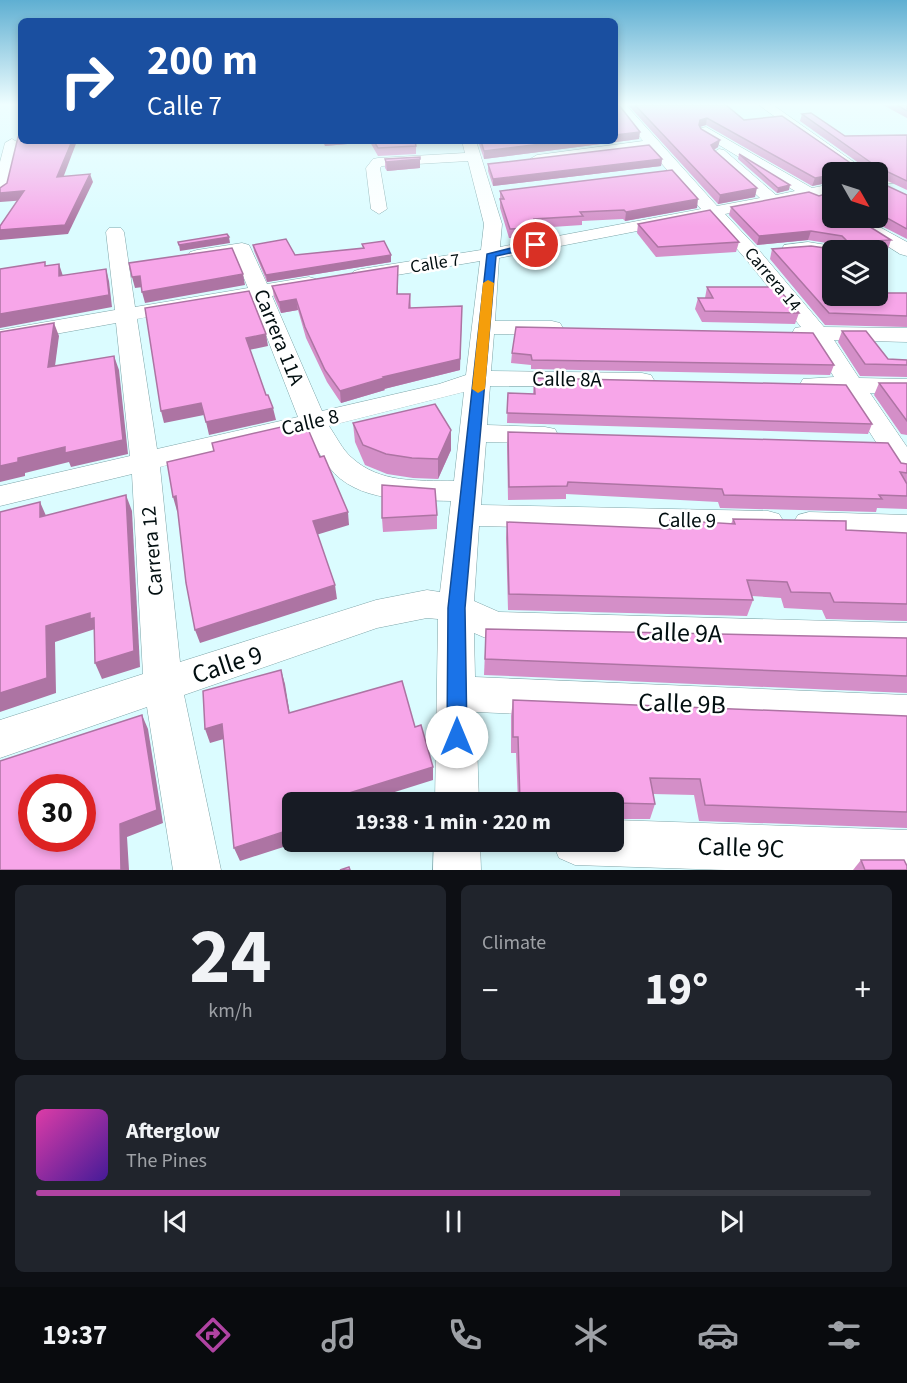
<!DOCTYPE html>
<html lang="en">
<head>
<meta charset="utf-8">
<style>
	:root { --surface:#171b24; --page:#20242c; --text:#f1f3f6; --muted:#9ea1a6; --line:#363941; --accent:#b043a2 }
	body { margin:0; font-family:"Source Sans 3",sans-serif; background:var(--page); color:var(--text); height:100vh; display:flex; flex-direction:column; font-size:22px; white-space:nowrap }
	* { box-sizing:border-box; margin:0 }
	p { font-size:20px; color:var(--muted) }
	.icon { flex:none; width:33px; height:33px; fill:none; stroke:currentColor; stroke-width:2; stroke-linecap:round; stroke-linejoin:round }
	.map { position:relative; height:870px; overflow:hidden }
	.side { display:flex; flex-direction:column; gap:15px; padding:15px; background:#0d0f14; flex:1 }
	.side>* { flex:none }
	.top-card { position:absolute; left:18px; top:18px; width:600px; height:126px; border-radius:9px; box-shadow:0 3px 9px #0003; background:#1a4fa0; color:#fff; overflow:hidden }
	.needle { width:39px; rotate:129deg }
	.buttons { position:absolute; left:822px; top:162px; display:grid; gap:12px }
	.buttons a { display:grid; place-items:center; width:66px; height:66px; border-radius:9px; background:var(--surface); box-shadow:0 3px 9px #0003; font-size:30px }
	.speed { position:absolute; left:18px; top:774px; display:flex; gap:12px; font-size:30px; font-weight:700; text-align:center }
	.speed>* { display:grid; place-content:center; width:78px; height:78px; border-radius:50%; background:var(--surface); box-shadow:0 3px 9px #0003; line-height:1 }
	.speed .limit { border:9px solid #d22; background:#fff; color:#111 }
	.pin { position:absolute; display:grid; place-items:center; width:51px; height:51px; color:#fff; margin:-26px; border:3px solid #fff; border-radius:50%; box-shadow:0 2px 6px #0007 }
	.me { position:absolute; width:66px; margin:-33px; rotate:0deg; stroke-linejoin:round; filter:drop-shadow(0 0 4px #0008) }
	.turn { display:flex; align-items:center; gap:21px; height:126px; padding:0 30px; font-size:27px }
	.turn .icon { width:78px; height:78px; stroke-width:2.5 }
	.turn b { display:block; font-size:42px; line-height:51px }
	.big { font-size:45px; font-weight:700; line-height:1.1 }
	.side .widget { flex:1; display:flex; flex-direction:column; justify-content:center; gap:9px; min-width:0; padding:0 21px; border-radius:9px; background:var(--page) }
	.side .dial { align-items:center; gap:0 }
	.dial b { font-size:78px; line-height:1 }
	.song { display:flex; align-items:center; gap:18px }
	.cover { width:72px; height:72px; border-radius:9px; background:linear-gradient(135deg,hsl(320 70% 55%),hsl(260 70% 35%)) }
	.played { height:6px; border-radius:3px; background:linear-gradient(90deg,var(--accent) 70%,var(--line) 70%) }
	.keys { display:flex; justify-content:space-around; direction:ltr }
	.heat { display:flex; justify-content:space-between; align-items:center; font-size:33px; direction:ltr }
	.side .tiles { flex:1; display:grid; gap:15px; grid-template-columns:1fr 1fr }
	.widget:last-child { grid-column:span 2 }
	.trip { position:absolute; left:282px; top:792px; width:342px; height:60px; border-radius:9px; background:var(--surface); box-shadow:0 3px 9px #0003; font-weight:700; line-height:60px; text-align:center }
	.dock { display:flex; height:96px; justify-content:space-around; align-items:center; background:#090b0e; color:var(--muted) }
	.dock .icon { width:42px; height:42px }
	.dock .current { color:var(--accent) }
	.dock b { font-size:27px; color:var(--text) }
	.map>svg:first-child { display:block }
</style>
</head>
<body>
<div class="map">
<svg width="907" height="870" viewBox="0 0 907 870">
	<rect width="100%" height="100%" fill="#dbfcff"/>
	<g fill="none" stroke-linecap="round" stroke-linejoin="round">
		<g stroke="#7ea5a9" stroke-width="1">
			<g id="minor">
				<path d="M615 105H626L717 206 760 198 714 156 712 153 719 149 724 150 776 195 795 191 701 134 700 131 701 128 706 127 812 188 832 184V194L823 195 822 200 816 202 807 198 725 214 758 249 824 327 907 328V342L834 340 859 378 907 379V393H870L907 447V477L897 475 844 392 803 389 800 384 803 379 834 377 811 340 795 338 792 333 795 328 801 327 744 257 709 217 499 258 495 321H552L560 323 563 328 560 333 552 335 494 334 491 371 642 373 651 375 654 380 651 385 642 387 490 386 487 425 545 427 555 429 558 435 555 441 545 443 486 442 481 505 768 511 779 514 784 522 779 530 768 533 479 526 474 601 499 612 907 623V653L495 642 474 633 475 677 907 695V731L476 712 479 802H435L438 619 427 618 377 628 184 695 221 870H173L147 707 0 758V720L143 674 132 474 0 506V486L130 456 116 323 0 344V330L115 310 106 232 109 228H121L124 232 135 307 248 288 235 256 197 262 190 260 188 256 190 252 197 250 242 243 249 245 251 249 267 284 309 277 316 279 319 283 316 287 272 296 322 411 439 384 466 375 480 261 361 281 354 279 351 275 354 271 361 269 481 250 484 224 468 161 382 166 380 168 387 209 379 214 371 209 366 168 373 159 378 158 465 153 462 141H476L502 224 500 247 701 209 649 149 537 163 530 159 537 155 643 141ZM252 299 298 417 157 449 137 319ZM464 392 454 481C417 480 380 484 351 457 342 449 336 436 329 426ZM306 432C314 443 320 456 329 467 356 503 412 500 451 501L440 592 427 590 376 600 180 662 160 467Z"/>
				<path d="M759 105H773L868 172H852Z"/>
				<path d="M12 139 19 143 8 191 0 196V162L5 143Z"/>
				<path d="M907 171V181L878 185V177Z"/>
				<path d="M843 218H863L907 242V256L900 254Z"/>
				<path d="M808 242 839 247 841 250H832V257C817 255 799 257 784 253L782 249 784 245Z"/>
				<path d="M809 512 907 515V537L809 534 798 531 793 523 798 515Z"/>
				<path d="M614 820 907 830V870H726L575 865 559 858 552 842H614Z"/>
				<path d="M434 842H480L481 870H433Z"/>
			</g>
		</g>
		<use href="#minor" fill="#fff" fill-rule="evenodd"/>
	</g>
	<g fill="#d48fc8">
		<path d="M628 105H726L744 120 855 166H863L800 121 802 114 845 136 907 135V190L879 177V182L907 195V239L866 218H878V172H832V182L812 186 706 125 700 127 718 147 714 150 755 197 718 204Z"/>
		<path d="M883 105H907V118Z"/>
		<path d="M639 139 484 159 478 141H615Z"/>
		<path d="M322 141H415L416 146V154L378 156 370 142 325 146Z"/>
		<path d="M739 154 789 190 777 193 738 159Z"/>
		<path d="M385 159 420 168 387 171 385 168Z"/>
		<path d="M662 159 661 166 493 186 488 171V164Z"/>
		<path d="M500 191 697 208 625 221 623 219 582 221V225L537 228V238H509L500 208Z"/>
		<path d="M825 194 832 218 891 240 888 249 842 250 843 249 839 245 808 240 757 245 729 215 731 207 819 196Z"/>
		<path d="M638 224 739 242 736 252 656 257 637 233Z"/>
		<path d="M362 244 391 262 267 282 254 251 253 245 295 255 363 248Z"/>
		<path d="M772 249 832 254 831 257 832 296 907 293V327L825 325 770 259Z"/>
		<path d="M398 266V294H410L411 308 460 370 384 389 385 390 341 403 327 382 306 338 298 310 281 313 274 297 272 286Z"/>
		<path d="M707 287 799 313 795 324 702 322 695 309 698 298H705Z"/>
		<path d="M842 331 888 359 907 360V377L860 376 838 342Z"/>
		<path d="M512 353 834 365 830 375 531 369V365L511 363Z"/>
		<path d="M534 378 872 424 868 434 507 423 508 393 533 394Z"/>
		<path d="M879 383H907V435L901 434 874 395Z"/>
		<path d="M353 423 451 430V450L438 479 413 478 387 474 365 465 355 442Z"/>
		<path d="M508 432 907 464V509L877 508 876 512 720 508 718 502 566 494V499L508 500 507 445Z"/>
		<path d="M437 515V529L383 532 382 518Z"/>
		<path d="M733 519 846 530 907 533V621L826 619 822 610 784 608 781 598 752 596 753 600 747 616 508 610 506 538 507 522 668 529 670 520 731 524Z"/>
		<path d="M486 629 907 638V693L484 675Z"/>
		<path d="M513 700 907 716V828L699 821 694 795 653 794 655 804 650 819H614V802H518L516 753H511V716Z"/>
		<path d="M861 860 907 870H853Z"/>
	</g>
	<g fill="#ad74a3">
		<path d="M707 118 706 125 699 127 700 120Z"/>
		<path d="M640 132 639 139 484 159V151L566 141H615V135Z"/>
		<path d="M720 140 718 147 710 152 711 145Z"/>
		<path d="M72 141H77L60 186 57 177Z"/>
		<path d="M324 141H370V142L325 146Z"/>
		<path d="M420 159V168L387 171 386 162Z"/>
		<path d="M662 159 661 166 493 186V179Z"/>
		<path d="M90 174 93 182 68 234 0 240V230Z"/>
		<path d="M832 175V182L812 186 815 178Z"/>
		<path d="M790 185 789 190 777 193 778 188Z"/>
		<path d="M757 188 755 197 718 204 720 195Z"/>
		<path d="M24 191 27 200 0 202V193Z"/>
		<path d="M698 199 697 208 625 221 626 212Z"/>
		<path d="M811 231 808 240 757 245 759 236Z"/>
		<path d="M229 237 230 243 180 251 179 245Z"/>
		<path d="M391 255V262L267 282 266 275Z"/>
		<path d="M59 264 63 276H59Z"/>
		<path d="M106 269 109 281 112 307 0 328V314Z"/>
		<path d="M243 274 245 285 145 303 142 292Z"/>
		<path d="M140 276 143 287 135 288 132 277Z"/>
		<path d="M296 299 298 310 281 313 279 302Z"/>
		<path d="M462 306 460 370 384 389 385 390 341 403 340 391 383 377Z"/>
		<path d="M54 323 59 336 53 381 48 367Z"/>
		<path d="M266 334 268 346 249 350 246 338Z"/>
		<path d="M114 356 119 370 128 454 71 467 69 462 25 473V476L0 482V466L18 458Z"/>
		<path d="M201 403 204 415 164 423 161 411Z"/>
		<path d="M273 408 276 420 209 435 206 422Z"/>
		<path d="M451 430V450L438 479V459Z"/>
		<path d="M126 495 132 511 140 667 102 679 95 663Z"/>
		<path d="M176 496 181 510 177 511 173 497Z"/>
		<path d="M40 502 47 518 40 517Z"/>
		<path d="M348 512 349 525 316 535 313 521Z"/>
		<path d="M335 585 337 599 200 643 195 630Z"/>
		<path d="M90 613 94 618 95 629 55 642 56 693 0 712V693L46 626Z"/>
		<path d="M281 670 285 684 292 727 289 713Z"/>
		<path d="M142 715 148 729 163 823 127 837 129 870H121L120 824Z"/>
		<path d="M222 724 227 738 210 743 205 729Z"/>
		<path d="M433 767V780L363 802H324L323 801Z"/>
		<path d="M292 829V842H299L240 861 234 848Z"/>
	</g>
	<g fill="#f7a6e9" stroke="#ad74a3" stroke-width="1.5" fill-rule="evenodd">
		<path d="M615 105H619L640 132 615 135Z"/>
		<path d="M635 105H726L744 120 782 116 855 166H871L873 164 802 114 811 113 845 136 907 135V181L882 169 878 171 879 182 907 195V229L878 213V172H832V175L815 178 707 118 700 120 699 125 701 129 720 140 711 145 714 150 757 188 720 195Z"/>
		<path d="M897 105H907V111Z"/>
		<path d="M21 132V141H72L57 177 90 174 65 225 0 230V226L24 191 0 193V188L7 183 18 137Z"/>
		<path d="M374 141H415L416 146 378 148Z"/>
		<path d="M481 141H566L484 151Z"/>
		<path d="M649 145 662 159 493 179 488 164Z"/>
		<path d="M739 154 790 185 778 188Z"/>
		<path d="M420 157V159L386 162 385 159Z"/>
		<path d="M672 170 698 199 626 212 624 210 580 212 583 216 534 219 537 228 510 229 500 199H504L500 191Z"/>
		<path d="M832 188V218H856L891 240 845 243 846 240 842 236 811 231 759 236 731 207 809 192 819 196 825 194 827 189Z"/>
		<path d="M710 210 739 242 658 247 638 224Z"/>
		<path d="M227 234 229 237 179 245 178 242Z"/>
		<path d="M286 239 295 255 364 248 362 244 384 241 391 255 266 275 253 245Z"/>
		<path d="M811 246 825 248 832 254H827L832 259V296H878V293H907V316L829 313 772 249Z"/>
		<path d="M232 248 243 274 142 292 140 276 132 277 129 263Z"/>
		<path d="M45 262V266L59 264V276L106 269 109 295 0 314V269Z"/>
		<path d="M398 266 397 294H410L409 308 462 306 460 359 383 377 384 378 340 391 325 370 305 327 296 299 279 302 272 286Z"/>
		<path d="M707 287H777L799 313 705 311 698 298H713Z"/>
		<path d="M249 291 266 334 246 338 266 395H268L273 408 206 422 201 403 161 411 145 308Z"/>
		<path d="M54 323 48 367 114 356 123 440 65 453V447L18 458V462L0 466V332Z"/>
		<path d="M516 327 813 333 834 365 532 360 531 355 512 353Z"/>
		<path d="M842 331H866L888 359 907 360V365L865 364Z"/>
		<path d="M534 378 846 385 872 424 507 413 508 393 535 394Z"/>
		<path d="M879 383H907V421Z"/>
		<path d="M435 404 451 430 438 459 412 458 386 454 363 445 353 423Z"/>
		<path d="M281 427 284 434 308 429 320 457 324 456 348 512 313 521 335 585 195 630 186 583 176 496 173 497 167 462 214 451 212 443Z"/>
		<path d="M508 432 888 443 901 463 907 464V473L900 472 907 484V496L879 495 882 499 724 495 722 489 568 482 567 486 509 487Z"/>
		<path d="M382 485 435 489 437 515 382 518Z"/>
		<path d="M126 495 134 651 95 663 94 618 90 619V613L46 626 47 678 0 693V512L40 502V517Z"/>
		<path d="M733 519 846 521V530L907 533V604L834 602 830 593 791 592 787 582 747 580 753 600 509 594 507 522 672 529 670 520 735 524Z"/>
		<path d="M486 629 907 638V676L485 659Z"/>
		<path d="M281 670 289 713 402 681 415 727 421 725 433 767 323 801 324 802H292V829L234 848 222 724 205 729 203 691Z"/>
		<path d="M513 700 907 716V812L705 805 700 779 650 778 655 804 617 803 616 819H614V802H520L518 737H513Z"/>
		<path d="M142 715 157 810 120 824 121 870H0V761ZM32 788H82V838H32Z"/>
		<path d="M861 860H904L907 866V870H865Z"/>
		<path d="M349 867 350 870H340Z"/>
	</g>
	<linearGradient id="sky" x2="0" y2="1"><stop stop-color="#5fafd2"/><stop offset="0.46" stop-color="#effeff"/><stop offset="1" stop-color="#effeff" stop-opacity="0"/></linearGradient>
	<rect width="907" height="227" fill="url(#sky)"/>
	<path fill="#1a73e8" stroke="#114b97" stroke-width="1.5" d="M536 242 539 243V247L496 256 465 608 467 737 464 744 457 747 450 744 447 737 448 608 487 254Z"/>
	<path fill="#f59e0b" d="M488 280 494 283 485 389 478 393 472 389 483 283Z"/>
	<g text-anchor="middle" stroke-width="5" stroke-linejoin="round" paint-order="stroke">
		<g font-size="18" fill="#020e10" stroke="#fff">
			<text transform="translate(435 263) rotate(-9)" y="6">Calle 7</text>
			<text transform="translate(773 279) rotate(50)" y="6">Carrera 14</text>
		</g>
		<g font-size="21" fill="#020e10" stroke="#fff">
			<text transform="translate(279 337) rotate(68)" y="7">Carrera 11A</text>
			<text transform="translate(567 379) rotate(1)" y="7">Calle 8A</text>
			<text transform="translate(310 422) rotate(-13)" y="7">Calle 8</text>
			<text transform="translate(687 520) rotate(1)" y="7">Calle 9</text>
			<text transform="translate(152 551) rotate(-95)" y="7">Carrera 12</text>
		</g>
		<g font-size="26" fill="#020e10" stroke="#fff">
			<text transform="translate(679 632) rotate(2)" y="9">Calle 9A</text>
			<text transform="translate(227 664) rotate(-18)" y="9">Calle 9</text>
			<text transform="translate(682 703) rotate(2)" y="9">Calle 9B</text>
			<text transform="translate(741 847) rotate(2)" y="9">Calle 9C</text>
		</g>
	</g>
</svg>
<div class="buttons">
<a><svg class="needle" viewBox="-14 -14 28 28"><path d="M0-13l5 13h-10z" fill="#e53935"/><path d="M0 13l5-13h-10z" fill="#9ea1a6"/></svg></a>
<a><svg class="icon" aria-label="layers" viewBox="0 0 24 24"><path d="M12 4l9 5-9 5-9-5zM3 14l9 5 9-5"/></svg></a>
</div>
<div class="speed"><div class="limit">30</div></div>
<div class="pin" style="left:536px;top:245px;background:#d93025"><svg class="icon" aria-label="arrive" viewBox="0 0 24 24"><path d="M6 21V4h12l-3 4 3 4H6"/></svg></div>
<svg class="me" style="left:457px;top:737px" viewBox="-20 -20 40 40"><circle r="19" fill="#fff"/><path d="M0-13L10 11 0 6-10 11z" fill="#1a73e8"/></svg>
<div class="trip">19:38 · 1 min · 220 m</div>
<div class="top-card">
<div class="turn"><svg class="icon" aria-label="right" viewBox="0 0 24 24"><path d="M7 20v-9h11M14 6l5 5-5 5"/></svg><div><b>200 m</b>Calle 7</div></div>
</div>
</div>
<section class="side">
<div class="tiles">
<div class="widget dial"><b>24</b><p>km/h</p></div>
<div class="widget"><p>Climate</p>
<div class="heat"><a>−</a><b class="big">19°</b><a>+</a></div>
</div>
<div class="widget">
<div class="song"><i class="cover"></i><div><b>Afterglow</b><p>The Pines</p></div></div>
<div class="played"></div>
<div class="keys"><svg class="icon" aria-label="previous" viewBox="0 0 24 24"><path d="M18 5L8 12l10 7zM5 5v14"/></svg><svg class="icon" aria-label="pause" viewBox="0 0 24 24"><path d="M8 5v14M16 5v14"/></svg><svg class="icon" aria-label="next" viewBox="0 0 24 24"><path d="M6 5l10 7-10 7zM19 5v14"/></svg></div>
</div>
</div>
</section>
<nav class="dock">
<b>19:37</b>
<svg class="icon current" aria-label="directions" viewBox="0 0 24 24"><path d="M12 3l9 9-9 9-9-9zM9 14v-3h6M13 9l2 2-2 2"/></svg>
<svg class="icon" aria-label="music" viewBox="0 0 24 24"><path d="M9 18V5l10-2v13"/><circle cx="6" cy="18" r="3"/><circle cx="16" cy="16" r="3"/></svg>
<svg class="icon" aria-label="phone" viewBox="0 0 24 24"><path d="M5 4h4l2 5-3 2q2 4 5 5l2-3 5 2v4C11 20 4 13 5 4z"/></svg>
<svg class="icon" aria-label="climate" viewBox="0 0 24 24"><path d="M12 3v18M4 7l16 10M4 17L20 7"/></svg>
<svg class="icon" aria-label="car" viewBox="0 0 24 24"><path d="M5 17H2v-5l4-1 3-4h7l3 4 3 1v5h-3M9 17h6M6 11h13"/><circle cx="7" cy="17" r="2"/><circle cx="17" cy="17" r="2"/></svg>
<svg class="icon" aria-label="filters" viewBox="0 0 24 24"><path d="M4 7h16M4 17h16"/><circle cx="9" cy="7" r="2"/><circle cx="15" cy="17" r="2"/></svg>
</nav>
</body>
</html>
